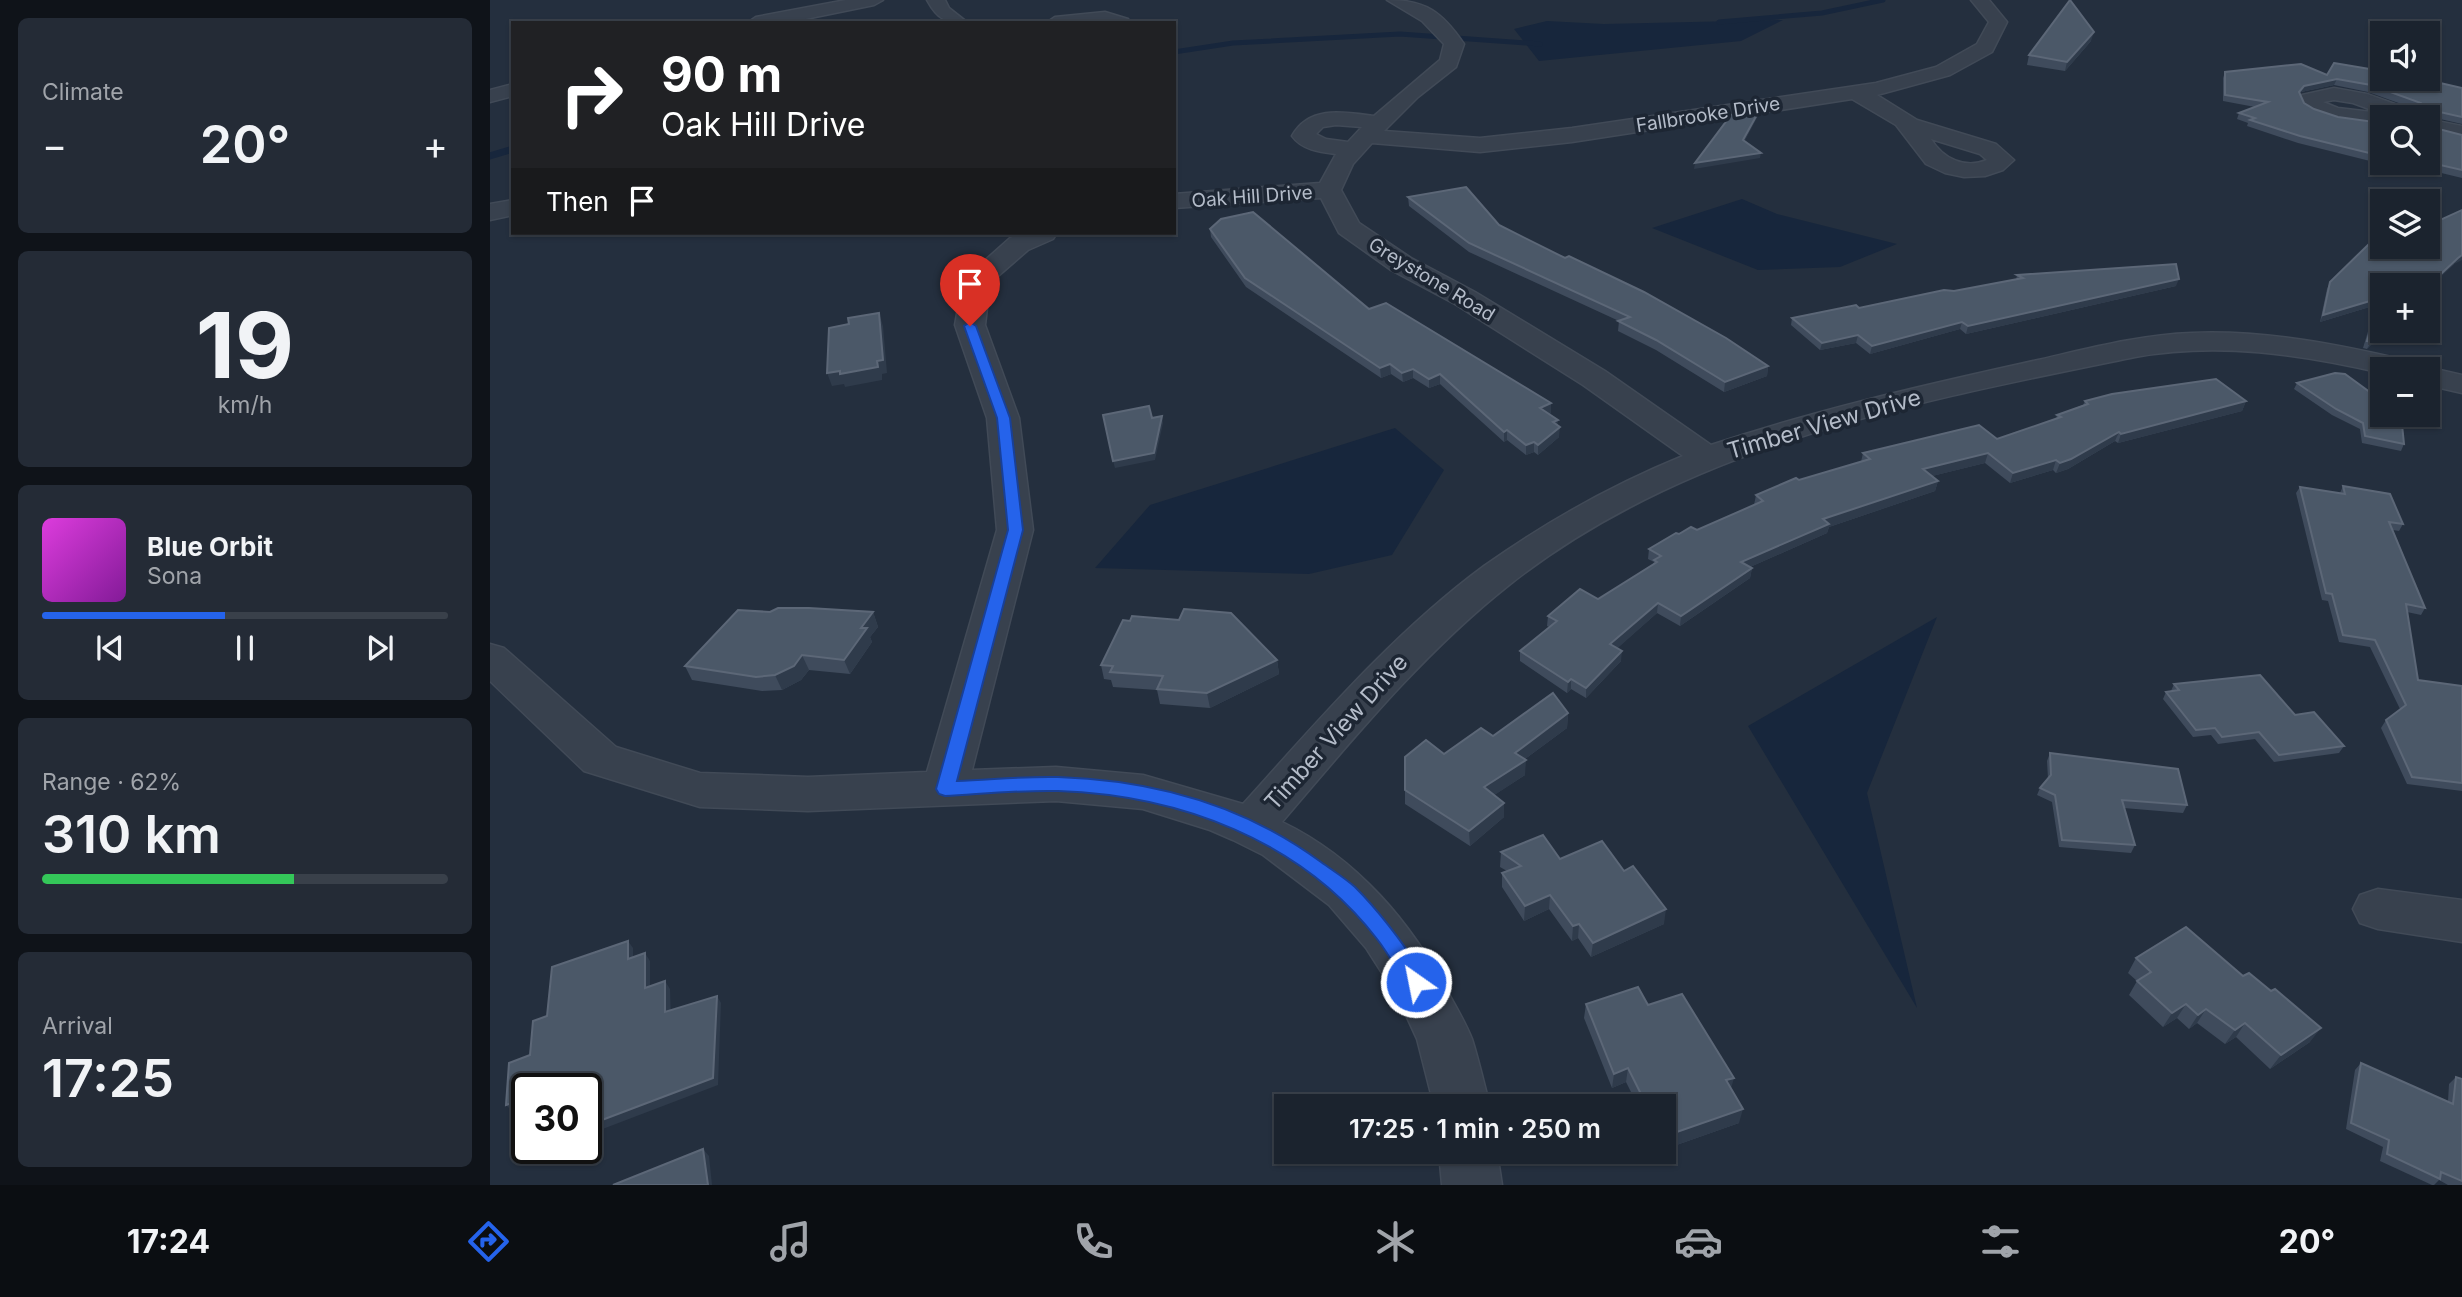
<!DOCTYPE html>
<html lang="en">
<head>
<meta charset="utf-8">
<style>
	:root { --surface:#1b232e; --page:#242b36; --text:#f1f3f6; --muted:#a0a4aa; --line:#39404a; --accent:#2563eb }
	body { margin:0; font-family:Inter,sans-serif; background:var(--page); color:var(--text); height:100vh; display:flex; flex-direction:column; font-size:26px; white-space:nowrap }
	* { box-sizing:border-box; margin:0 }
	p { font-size:23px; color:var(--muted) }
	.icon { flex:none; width:38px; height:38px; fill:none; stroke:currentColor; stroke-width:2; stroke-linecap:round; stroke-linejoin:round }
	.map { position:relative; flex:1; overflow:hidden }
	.panel { display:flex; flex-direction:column; gap:18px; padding:18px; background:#0f1319; width:490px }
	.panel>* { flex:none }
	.top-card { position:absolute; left:21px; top:21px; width:665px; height:214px; border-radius:0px; box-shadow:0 2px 5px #0004,0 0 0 2px var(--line); background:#202124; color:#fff; overflow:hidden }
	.controls { position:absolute; left:1880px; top:21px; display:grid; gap:14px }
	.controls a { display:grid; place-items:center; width:70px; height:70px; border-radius:0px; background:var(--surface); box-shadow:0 2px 5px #0004,0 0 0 2px var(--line); font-size:35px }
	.speed { position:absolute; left:21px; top:1073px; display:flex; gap:14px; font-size:35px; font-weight:700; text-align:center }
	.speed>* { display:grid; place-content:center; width:91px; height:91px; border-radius:50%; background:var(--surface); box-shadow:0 2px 5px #0004,0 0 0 2px var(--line); line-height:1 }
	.speed .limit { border:4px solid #111; border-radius:10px; background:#fff; color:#111 }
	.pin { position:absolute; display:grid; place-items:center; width:60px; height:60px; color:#fff; margin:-72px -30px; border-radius:50% 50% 50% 0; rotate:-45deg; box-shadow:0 0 7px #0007 }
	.pin .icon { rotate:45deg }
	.me { position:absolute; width:77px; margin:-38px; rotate:327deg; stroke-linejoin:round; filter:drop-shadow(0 0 5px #0008) }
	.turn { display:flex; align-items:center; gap:24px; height:147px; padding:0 35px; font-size:32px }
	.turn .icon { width:91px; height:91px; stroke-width:2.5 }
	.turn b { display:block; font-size:49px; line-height:60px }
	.then { display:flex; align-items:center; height:66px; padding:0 35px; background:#0003; gap:14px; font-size:26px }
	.big { font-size:52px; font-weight:600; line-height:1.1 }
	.panel .tile { flex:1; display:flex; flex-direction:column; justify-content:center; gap:10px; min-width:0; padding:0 24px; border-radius:10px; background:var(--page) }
	.panel .dial { align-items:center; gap:0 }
	.dial b { font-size:91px; line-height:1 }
	.song { display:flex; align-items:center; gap:21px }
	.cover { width:84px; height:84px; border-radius:10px; background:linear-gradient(135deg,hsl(300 70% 55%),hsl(290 70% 35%)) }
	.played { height:7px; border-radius:4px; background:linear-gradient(90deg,var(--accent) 45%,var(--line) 45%) }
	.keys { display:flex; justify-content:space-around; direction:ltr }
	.heat { display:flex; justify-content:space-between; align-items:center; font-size:38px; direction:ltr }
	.charge { height:10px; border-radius:5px; background:linear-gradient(90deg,#34c759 62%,var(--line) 0) }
	.trip { position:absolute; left:784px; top:1094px; width:402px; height:70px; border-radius:0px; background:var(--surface); box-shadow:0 2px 5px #0004,0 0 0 2px var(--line); font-weight:600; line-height:70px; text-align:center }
	.tabs { display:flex; height:112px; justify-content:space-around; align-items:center; background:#0b0e12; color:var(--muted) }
	.tabs .icon { width:49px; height:49px }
	.tabs .active { color:var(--accent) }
	.tabs b { font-size:32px; color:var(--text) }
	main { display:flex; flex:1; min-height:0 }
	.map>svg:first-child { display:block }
</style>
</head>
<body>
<main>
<section class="panel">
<div class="tile"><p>Climate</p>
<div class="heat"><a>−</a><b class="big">20°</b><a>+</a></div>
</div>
<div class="tile dial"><b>19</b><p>km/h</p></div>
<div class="tile">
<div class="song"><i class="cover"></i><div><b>Blue Orbit</b><p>Sona</p></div></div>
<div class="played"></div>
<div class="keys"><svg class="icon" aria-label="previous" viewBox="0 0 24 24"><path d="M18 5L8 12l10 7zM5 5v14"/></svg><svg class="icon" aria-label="pause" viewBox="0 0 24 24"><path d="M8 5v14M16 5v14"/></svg><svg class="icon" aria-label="next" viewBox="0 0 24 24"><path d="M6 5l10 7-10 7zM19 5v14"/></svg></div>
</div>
<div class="tile"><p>Range · 62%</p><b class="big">310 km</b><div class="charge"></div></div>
<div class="tile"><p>Arrival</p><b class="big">17:25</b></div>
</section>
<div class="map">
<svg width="1972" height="1185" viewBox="0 0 1972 1185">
	<rect width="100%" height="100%" fill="#242f3e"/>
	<g fill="#17263c">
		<path d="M1293 20 1251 41 1049 61 1024 29 1057 21 1114 24Z"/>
		<path d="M1252 199 1287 214 1407 244 1350 267 1268 270 1162 228Z"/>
		<path d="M905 428 954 470 902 555 819 574 605 568 660 505Z"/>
		<path d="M1447 617 1377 793 1427 1008 1258 726Z"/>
	</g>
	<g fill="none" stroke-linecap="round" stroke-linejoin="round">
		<g stroke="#17263c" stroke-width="5">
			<path d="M1229 22 1332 13 1393 0"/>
			<path d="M684 52 743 43 910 34 1050 44"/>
		</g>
		<path stroke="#17263c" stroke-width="7" d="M0 156 23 149"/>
		<g stroke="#414a57" stroke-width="3">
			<g id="minor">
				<path d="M356 0H393L384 5 296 23H257L266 17Z"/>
				<path d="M437 0H455L459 8 478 23C456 23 448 20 437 0Z"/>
				<path d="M897 0C936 0 952 12 974 44L966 67 928 97 894 131 990 138 1082 128 1386 83 1446 67 1487 44 1499 22 1481 0H1499L1517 22 1502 52 1460 75 1387 95 1427 120 1506 144 1524 160 1513 170 1495 176 1474 177 1455 173 1436 164 1406 125 1362 99 1082 142 990 152 882 143 863 164 851 190 869 223 921 258 985 292 1115 371 1221 445C1323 411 1426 387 1530 364 1586 352 1644 335 1702 333 1777 330 1851 345 1923 362L1927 369 1937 367 1972 375V393L1937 385V369H1892V373C1811 354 1727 342 1645 357 1429 401 1197 444 1019 585 933 653 863 739 792 822 867 858 922 923 960 996 968 1010 976 1024 982 1039 989 1061 994 1084 1000 1106H944L927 1039 908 998 876 948 839 905 773 855 743 840 720 830 653 809 566 801 318 811 210 807 94 771 0 681V644L14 648 126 747 210 773 318 777 437 772 507 530 497 418 465 325 473 280 520 238 533 233H567L563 239 538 250 500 283 495 325 529 418 543 530 482 770 566 767 653 775 753 804C828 721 903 633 994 566 1056 522 1122 485 1193 456L1093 385 965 304 901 270 849 233 831 198 684 208V194L830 183 846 154C830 152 812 150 802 136 819 105 854 112 884 116L950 60 954 44 932 21ZM846 125 872 127 858 142 836 139 826 134 833 127ZM1441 139 1490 154 1497 160C1475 169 1453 159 1441 139Z"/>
				<path d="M615 12 638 19 640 23H556L565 17Z"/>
				<path d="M23 84V96L0 102V90Z"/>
				<path d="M1844 88 1877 94 1927 112 1930 117H1892V127C1871 124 1817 123 1809 100L1812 95ZM1844 100 1863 103 1890 113 1848 108 1833 102Z"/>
				<path d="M1937 119 1972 126V140L1937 133Z"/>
				<path d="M23 200V215L0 220V204Z"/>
				<path d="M1888 889 1972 900V942L1888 929 1870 923 1863 909 1870 895Z"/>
				<path d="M949 1152H1007L1012 1185H952Z"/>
			</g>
		</g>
		<use href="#minor" fill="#38414e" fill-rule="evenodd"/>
	</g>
	<g fill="#3f4b5c">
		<path d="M1601 41 1575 71 1537 65 1539 55Z"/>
		<path d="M1735 72 1837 75 1972 88V124L1937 116V126L1972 135V178L1910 163H1937V117H1896L1898 113 1929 111 1928 110 1878 92 1844 85 1811 92 1810 94 1814 103 1824 109 1848 117 1892 123V158L1885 157 1880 161 1808 143 1757 126 1758 123 1747 119 1749 113 1765 107 1733 101V78Z"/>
		<path d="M918 197 1009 225 1278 366 1277 376 1234 392 1166 350 1128 331 1129 321 979 252 919 206Z"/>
		<path d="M1946 222 1964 264 1892 331 1877 349 1873 348 1886 305 1830 322 1837 289 1840 282Z"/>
		<path d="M720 229 879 309 1061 413 1059 414 1068 425 1069 437 1048 455 1044 452 1036 455 1017 440 1014 442 950 384 939 388 923 378 913 382 901 374 891 378 756 287 721 237Z"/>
		<path d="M1527 275 1686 286 1476 334 1470 329 1380 354 1366 343 1330 350 1301 325 1302 318 1369 308 1526 280Z"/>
		<path d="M1807 383 1914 444 1911 451 1872 443 1870 429 1842 415 1804 389Z"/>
		<path d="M1595 401H1756L1752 411 1628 443 1625 441 1578 469 1566 473 1563 470 1520 483 1495 463 1442 476 1448 481 1445 491 1339 527 1337 533 1260 567 1262 568 1260 578 1190 626 1167 613 1127 648 1131 661 1096 698 1081 689 1077 693 1030 661V651L1059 627 1057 626 1058 616 1108 599 1163 564 1164 562 1158 559 1159 549 1189 534 1207 530 1264 505 1266 495 1309 480 1371 462 1373 453 1507 439 1566 419 1567 415 1593 405Z"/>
		<path d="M1853 486 1913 524 1909 531 1903 530 1935 608 1931 615 1917 612 1928 680 1972 686V791L1917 784 1891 728 1896 720 1910 709 1880 647 1849 642 1838 601 1832 600 1806 493 1810 487 1850 493Z"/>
		<path d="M280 612H383L388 627 380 637 382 642 360 674 319 670 311 680 292 690 272 691 202 680 195 666Z"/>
		<path d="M787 660 789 674 720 708 670 704 667 690 623 687 621 680 614 679 611 665Z"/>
		<path d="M1684 684 1805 715 1854 746 1849 753 1784 762 1765 739 1728 744 1721 735 1703 737 1673 699 1676 692 1681 691Z"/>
		<path d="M1078 713 1077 728 1035 759V775L1004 795 1014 803V817L980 846 915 804V790L954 754 1003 736Z"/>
		<path d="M1560 753 1697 805 1693 813 1634 808 1645 845 1641 853 1569 847 1562 802 1547 795 1550 788 1558 779 1557 761Z"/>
		<path d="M1011 852 1070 859 1174 924 1101 957 1088 938 1082 941 1059 909 1034 921 1012 887V873L1017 871 1010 867Z"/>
		<path d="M1646 958 1820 1042 1780 1069 1746 1037 1735 1044 1707 1023 1699 1029 1687 1018 1673 1027 1639 995 1647 981 1638 973Z"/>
		<path d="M1096 1004 1158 1005 1241 1088 1249 1123 1178 1148 1174 1140V1106H1148L1136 1082 1122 1088 1094 1018Z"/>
		<path d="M1871 1063 1958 1101 1959 1084 1966 1077 1972 1079V1185H1958L1949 1180 1944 1185H1942L1890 1161 1893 1147 1856 1129 1865 1070Z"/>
	</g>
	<g fill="#2f3b4b">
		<path d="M1604 32 1601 41 1575 71 1577 62Z"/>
		<path d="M1847 79 1844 85 1811 92 1807 99 1809 92 1814 86Z"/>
		<path d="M1269 111 1268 116 1252 146 1253 140Z"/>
		<path d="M1888 150 1885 157 1880 161 1883 154Z"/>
		<path d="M1271 153 1270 158 1204 169 1205 163Z"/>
		<path d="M1972 255V260L1964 264 1937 290V287L1968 258Z"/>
		<path d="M1689 279 1686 286 1476 334 1478 326Z"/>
		<path d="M1890 298 1886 305 1830 322 1833 315Z"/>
		<path d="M389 313 393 326 397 373 392 374V380L355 387 354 384 342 386 337 373Z"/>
		<path d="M1472 322 1470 329 1380 354 1382 346Z"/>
		<path d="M1892 331H1896L1877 349 1881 342Z"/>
		<path d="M1368 335 1366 343 1330 350 1332 343Z"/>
		<path d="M900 364 901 374 891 378 890 368Z"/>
		<path d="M1278 366 1277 376 1234 392 1235 382Z"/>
		<path d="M923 369V378L913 382 912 373Z"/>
		<path d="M950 374V384L939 388V379Z"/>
		<path d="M1756 401 1752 411 1628 443 1631 434Z"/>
		<path d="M1061 403V413L1050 417V408Z"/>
		<path d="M672 416 673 423 665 460 625 468 623 461Z"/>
		<path d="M1068 420 1067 429 1070 427 1069 437 1048 455V445L1063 422Z"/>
		<path d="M1017 430V440L1014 442V432Z"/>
		<path d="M1629 432 1625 441 1578 469 1566 473 1570 463Z"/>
		<path d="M1044 442V452L1036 455V445Z"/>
		<path d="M1498 453 1495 463 1430 479 1433 469Z"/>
		<path d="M1566 460 1563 470 1520 483 1523 473Z"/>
		<path d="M1448 481 1445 491 1339 527 1337 533 1249 572 1251 562 1333 519Z"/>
		<path d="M1262 568 1260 578 1190 626 1191 616Z"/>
		<path d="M1168 603 1167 613 1120 655V644Z"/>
		<path d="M383 612 388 627 380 637 382 642 360 674 354 660 371 628Z"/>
		<path d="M1132 651 1131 661 1096 698V688Z"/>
		<path d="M312 655 319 670 311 680 292 690 285 675Z"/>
		<path d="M787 660 789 674 720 708 717 693Z"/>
		<path d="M1081 679V689L1077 693 1078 682Z"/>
		<path d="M1078 713 1077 728 1024 767 1025 753Z"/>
		<path d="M1036 760 1035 775 994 802V787Z"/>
		<path d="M1014 803V817L980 846 979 831Z"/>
		<path d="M1060 895 1059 909 1034 921 1035 906Z"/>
		<path d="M1176 909 1174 924 1101 957 1103 943Z"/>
		<path d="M1089 924 1088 938 1082 941 1083 926Z"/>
		<path d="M138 941 143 948V966L138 959Z"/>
		<path d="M155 953 160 961V996L155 988Z"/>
		<path d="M175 981 180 989 181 1019 175 1012Z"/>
		<path d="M227 996 231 1003 228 1085 110 1130 104 1123Z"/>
		<path d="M1696 1004 1687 1018 1673 1027 1682 1013Z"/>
		<path d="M1716 1009 1707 1023 1699 1029 1708 1015Z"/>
		<path d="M1755 1023 1746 1037 1735 1044 1745 1030Z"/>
		<path d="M1831 1028 1820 1042 1780 1069 1791 1055Z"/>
		<path d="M1138 1068 1136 1082 1122 1088 1124 1074Z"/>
		<path d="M1244 1078 1240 1092 1236 1080Z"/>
		<path d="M103 1080 109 1087 96 1092V1088H81Z"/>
		<path d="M37 1098V1107L23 1112 16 1105Z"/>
		<path d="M1163 1099 1162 1106H1154L1155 1102Z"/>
		<path d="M1253 1109 1249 1123 1178 1148 1181 1134Z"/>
		<path d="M213 1149 219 1156 222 1185H218Z"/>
	</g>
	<g fill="#4b5868" stroke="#5c6777" stroke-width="2">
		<path d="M1580 0 1604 32 1577 62 1539 55Z"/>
		<path d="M1844 63 1892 71V79H1933L1972 88V117L1941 110 1937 112V126L1972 135V170L1937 162V117H1896L1898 113 1936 111 1931 103 1881 85 1847 79 1814 86 1809 92 1814 103 1824 109 1848 117 1892 123V151L1888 150 1883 154 1810 136 1760 120 1765 118 1749 113 1778 102 1735 95V72L1811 64 1837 75Z"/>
		<path d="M1269 111 1253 140 1271 153 1205 163 1241 115Z"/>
		<path d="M976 187 1009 225 1075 258 1079 256 1154 292 1236 338 1278 366 1235 382 1166 340 1128 321 1140 317 979 243 918 197Z"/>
		<path d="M1972 210V255L1968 258 1937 287V285H1892V331L1881 342 1877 341 1890 298 1833 315 1840 282 1883 240 1892 236V247H1937V219L1946 222Z"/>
		<path d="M763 212 879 309 896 303 1061 403 1050 408 1068 420 1063 422 1070 427 1048 445 1044 442 1036 445 1017 430 1014 432 950 374 939 379 923 369 912 373 900 364 890 368 755 278 720 229 731 219Z"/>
		<path d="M1686 264 1689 279 1478 326 1472 322 1382 346 1368 335 1332 343 1302 318 1366 305 1369 308 1454 290 1464 291 1533 278 1527 275Z"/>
		<path d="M389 313 393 360 387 361 388 367 350 374V371L337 373 339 328 359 324 358 318Z"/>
		<path d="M1845 373 1855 374 1892 401V415H1911L1914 444 1875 436 1873 423 1846 409 1807 383Z"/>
		<path d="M1726 379 1756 401 1631 434 1629 432 1581 459 1570 463 1566 460 1523 473 1498 453 1433 469 1448 481 1333 519 1339 524 1251 562 1262 568 1191 616 1168 603 1120 644 1132 651 1096 688 1081 679 1078 682 1030 651 1067 621 1058 616 1090 589 1108 599 1167 562 1164 560 1171 556 1159 549 1186 533 1189 534 1201 527 1207 530 1273 501 1266 495 1306 478 1309 480 1380 459 1373 453 1489 425 1507 439 1571 417 1567 415 1598 404 1595 401 1622 394Z"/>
		<path d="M659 406 662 418 672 416 664 453 623 461 613 415Z"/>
		<path d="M1853 486 1900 494 1913 524 1899 522 1935 608 1916 604 1928 680 1972 686V783L1922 777 1896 720 1916 705 1885 640 1853 635 1842 594 1836 593 1810 487 1855 494Z"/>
		<path d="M288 608H319L383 612 371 628H377L354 660 312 655 304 666 285 675 266 677 195 666 248 610 280 612Z"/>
		<path d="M694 609 741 613 787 660 717 693 667 689 673 676 620 672 623 666 611 665 633 620 640 621 642 616 689 620Z"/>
		<path d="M1770 675 1805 715 1824 712 1854 746 1789 755 1769 732 1732 737 1725 728 1706 730 1676 692 1689 690 1684 684Z"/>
		<path d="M1063 693 1078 713 1025 753 1036 760 994 787 1014 803 979 831 915 790V757L936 740 954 754 991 728 1003 736Z"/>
		<path d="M1560 753 1688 769 1697 805 1632 800 1645 845 1572 840 1565 795 1550 788 1561 775Z"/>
		<path d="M1053 835 1070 859 1112 841 1134 871 1143 866 1176 909 1103 943 1089 924 1083 926 1060 895 1035 906 1012 873 1031 866 1011 852Z"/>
		<path d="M1696 927 1753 976 1759 973 1781 991 1785 989 1831 1028 1791 1055 1755 1023 1745 1030 1716 1009 1708 1015 1696 1004 1682 1013 1647 981 1661 972 1646 958Z"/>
		<path d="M138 941V959L155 953V988L175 981V1012L227 996 223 1078 104 1123 103 1080 81 1088H37V1098L16 1105 19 1063 40 1055 43 1021 57 1016 62 967Z"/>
		<path d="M1148 987 1158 1005 1192 994 1244 1078 1236 1080 1253 1109 1181 1134 1174 1121V1106H1167L1163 1099 1155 1102 1138 1068 1124 1074 1096 1004Z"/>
		<path d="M1871 1063 1963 1104 1966 1077 1972 1079V1181L1951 1172 1950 1179 1897 1154 1899 1140 1861 1123Z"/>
		<path d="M213 1149 218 1185H123Z"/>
	</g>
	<path fill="#2563eb" stroke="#184099" stroke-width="2" d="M480 322 486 326 520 418 533 530 467 781C500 780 534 776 568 777 663 780 754 805 831 862 842 870 855 878 865 887 892 914 913 943 934 975L937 982 934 988 926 991 918 988C908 972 899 954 887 939 811 840 689 795 568 791 530 790 492 794 455 796L449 794 446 789 518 530 507 418 474 326Z"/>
	<g text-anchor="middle" stroke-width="7" stroke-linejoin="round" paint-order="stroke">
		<g font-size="19" fill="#b4bcc9" stroke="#1d2633">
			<text transform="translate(1218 114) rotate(-9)" y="7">Fallbrooke Drive</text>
			<text transform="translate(762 196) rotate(-4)" y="7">Oak Hill Drive</text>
			<text transform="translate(942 279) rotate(31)" y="7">Greystone Road</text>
		</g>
		<g font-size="23" fill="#b4bcc9" stroke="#1d2633">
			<text transform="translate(1334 424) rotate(-16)" y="8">Timber View Drive</text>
			<text transform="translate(846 732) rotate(-48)" y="8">Timber View Drive</text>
		</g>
	</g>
</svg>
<div class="controls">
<a><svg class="icon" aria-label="sound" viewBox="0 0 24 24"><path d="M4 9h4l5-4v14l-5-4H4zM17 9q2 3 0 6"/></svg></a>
<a><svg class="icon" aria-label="search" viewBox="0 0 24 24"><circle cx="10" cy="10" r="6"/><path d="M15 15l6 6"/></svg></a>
<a><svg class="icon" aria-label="layers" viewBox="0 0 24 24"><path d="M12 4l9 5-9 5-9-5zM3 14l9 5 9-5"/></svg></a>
<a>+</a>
<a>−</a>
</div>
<div class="speed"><div class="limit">30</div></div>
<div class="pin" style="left:480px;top:326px;background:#d93025"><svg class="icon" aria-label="arrive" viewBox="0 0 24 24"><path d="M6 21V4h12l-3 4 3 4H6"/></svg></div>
<svg class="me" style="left:926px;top:982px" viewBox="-20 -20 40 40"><circle r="17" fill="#2563eb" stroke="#fff" stroke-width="3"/><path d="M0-11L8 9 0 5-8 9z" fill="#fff"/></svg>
<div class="trip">17:25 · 1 min · 250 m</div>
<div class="top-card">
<div class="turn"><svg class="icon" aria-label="right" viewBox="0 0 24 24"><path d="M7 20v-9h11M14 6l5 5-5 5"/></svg><div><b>90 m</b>Oak Hill Drive</div></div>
<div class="then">Then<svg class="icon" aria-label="arrive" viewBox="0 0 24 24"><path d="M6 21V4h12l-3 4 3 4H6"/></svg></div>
</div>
</div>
</main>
<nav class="tabs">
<b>17:24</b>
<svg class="icon active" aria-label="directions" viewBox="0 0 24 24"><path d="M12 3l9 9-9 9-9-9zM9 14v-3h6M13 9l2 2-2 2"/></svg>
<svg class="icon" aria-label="music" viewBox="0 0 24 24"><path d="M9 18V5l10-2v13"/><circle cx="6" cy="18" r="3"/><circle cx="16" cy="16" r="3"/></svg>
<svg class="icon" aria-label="phone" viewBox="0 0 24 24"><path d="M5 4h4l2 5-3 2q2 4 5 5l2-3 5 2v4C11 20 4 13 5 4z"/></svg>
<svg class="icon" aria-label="climate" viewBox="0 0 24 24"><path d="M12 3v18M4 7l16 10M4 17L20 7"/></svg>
<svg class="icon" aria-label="car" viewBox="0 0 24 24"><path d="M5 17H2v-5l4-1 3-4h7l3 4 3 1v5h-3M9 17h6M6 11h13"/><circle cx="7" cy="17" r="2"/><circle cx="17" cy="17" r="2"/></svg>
<svg class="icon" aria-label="filters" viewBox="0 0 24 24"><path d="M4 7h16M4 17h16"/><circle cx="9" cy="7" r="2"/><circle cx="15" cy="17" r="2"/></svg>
<b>20°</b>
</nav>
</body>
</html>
